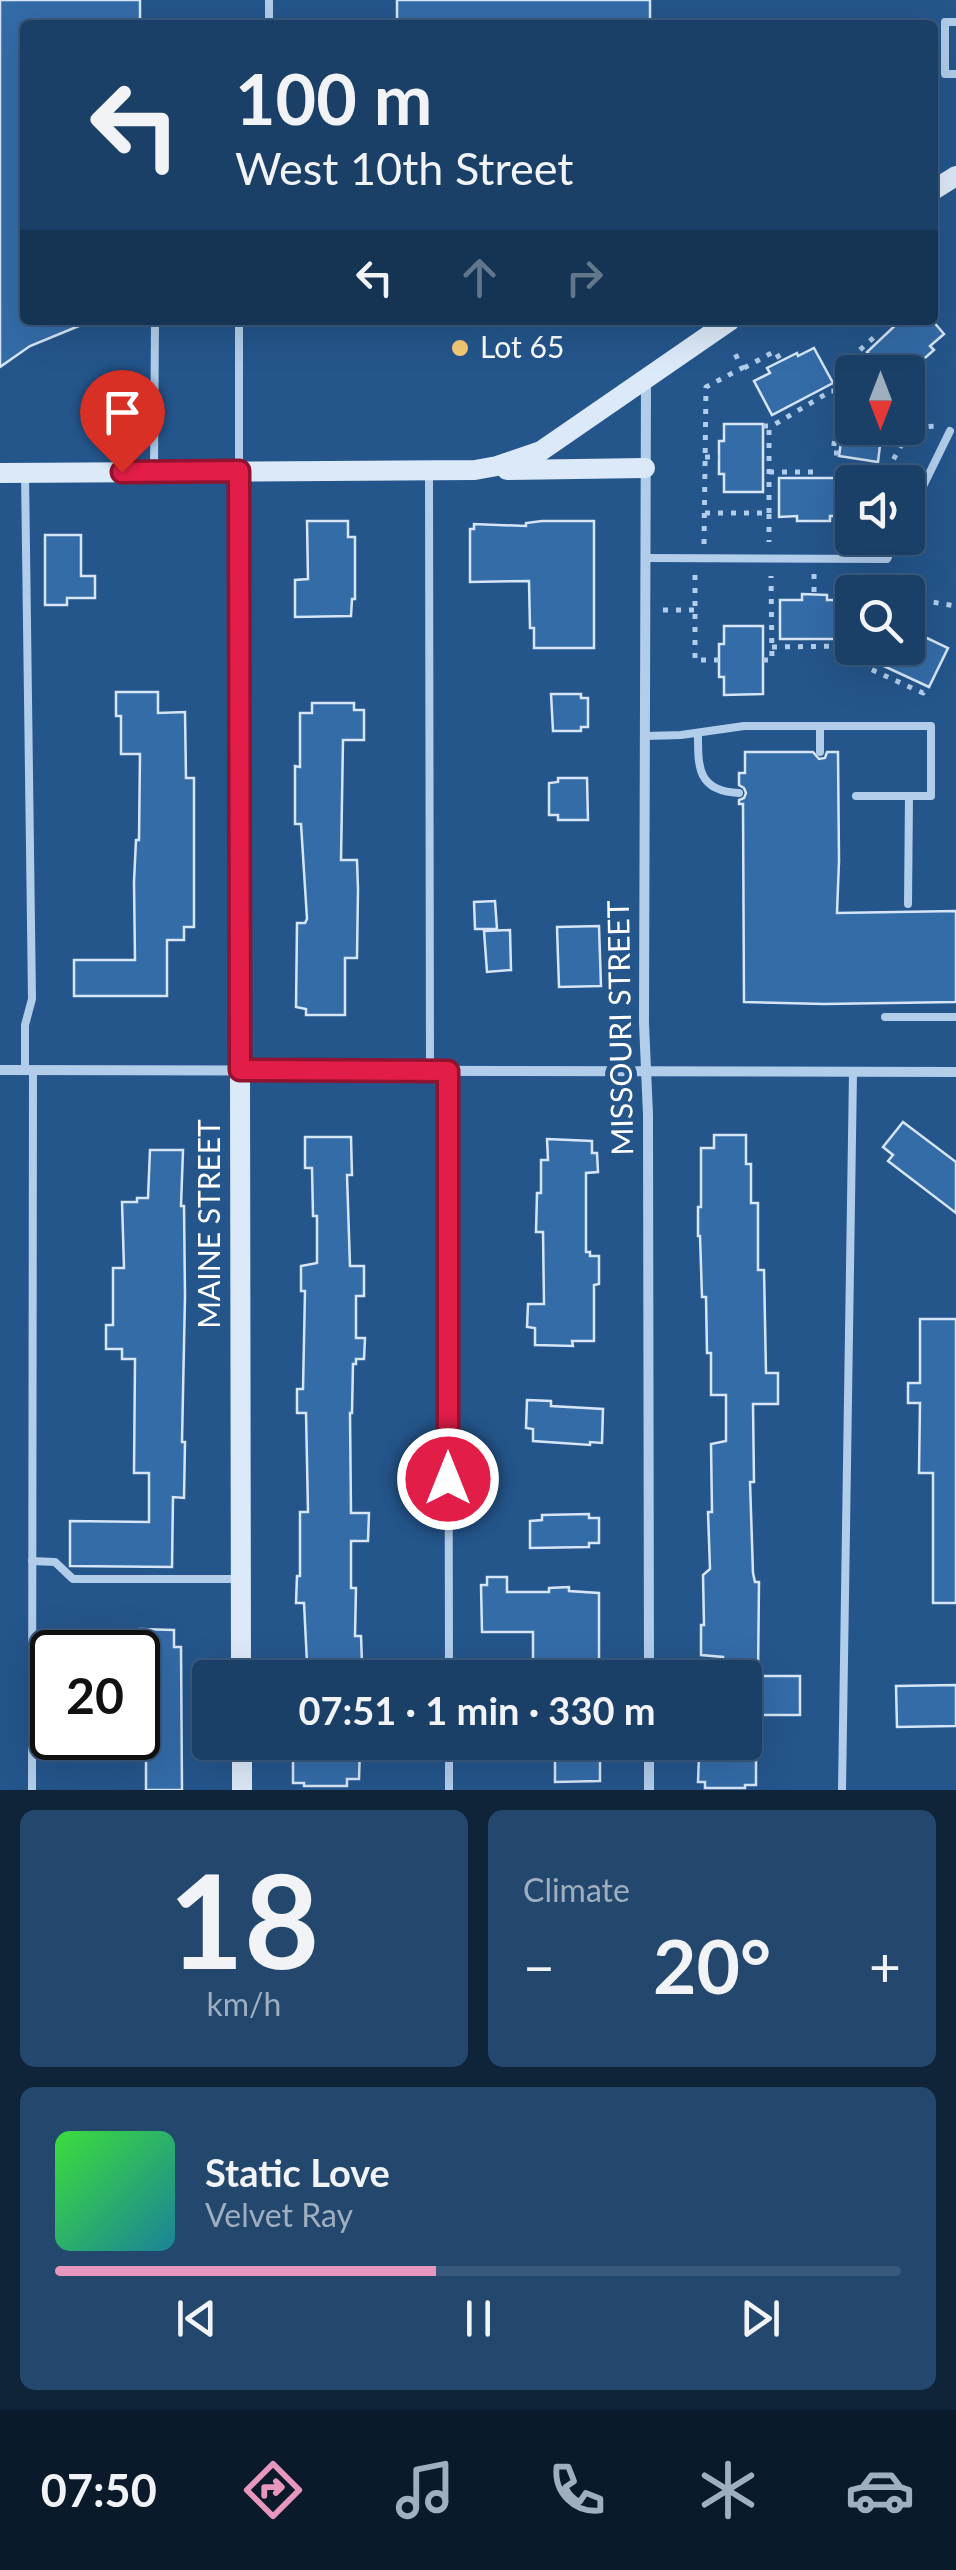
<!DOCTYPE html>
<html lang="en">
<head>
<meta charset="utf-8">
<style>
	:root { --surface:#1b4068; --page:#24476e; --text:#f1f3f6; --muted:#a0afc0; --line:#39597c; --accent:#e797bd }
	body { margin:0; font-family:Lato,sans-serif; background:var(--page); color:var(--text); height:100vh; display:flex; flex-direction:column; font-size:38px; white-space:nowrap }
	* { box-sizing:border-box; margin:0 }
	p { font-size:32px; color:var(--muted) }
	.icon { flex:none; width:55px; height:55px; fill:none; stroke:currentColor; stroke-width:2; stroke-linecap:round; stroke-linejoin:round }
	.map { position:relative; height:1790px; overflow:hidden }
	.side { display:flex; flex-direction:column; gap:20px; padding:20px; background:#0f2339; flex:1 }
	.side>* { flex:none }
	.top-card { position:absolute; left:20px; top:20px; width:918px; height:305px; border-radius:10px; box-shadow:0 10px 40px #0002,0 0 0 2px var(--line); background:#1b4068; color:var(--text); overflow:hidden }
	.needle { width:65px; rotate:180deg }
	.tools { position:absolute; left:835px; top:355px; display:grid; gap:20px }
	.tools a { display:grid; place-items:center; width:90px; height:90px; border-radius:10px; background:var(--surface); box-shadow:0 10px 40px #0002,0 0 0 2px var(--line); font-size:50px }
	.speed { position:absolute; left:30px; top:1630px; display:flex; gap:20px; font-size:50px; font-weight:700; text-align:center }
	.speed>* { display:grid; place-content:center; width:130px; height:130px; border-radius:50%; background:var(--surface); box-shadow:0 10px 40px #0002,0 0 0 2px var(--line); line-height:1 }
	.speed .limit { border:5px solid #111; border-radius:15px; background:#fff; color:#111 }
	.pin { position:absolute; display:grid; place-items:center; width:85px; height:85px; color:#fff; margin:-102px -42px; border-radius:50% 50% 50% 0; rotate:-45deg; box-shadow:0 0 10px #0007 }
	.pin .icon { rotate:45deg }
	.me { position:absolute; width:110px; margin:-55px; rotate:0deg; stroke-linejoin:round; filter:drop-shadow(0 0 8px #0008) }
	.turn { display:flex; align-items:center; gap:35px; height:210px; padding:0 50px; font-size:45px }
	.turn .icon { width:130px; height:130px; stroke-width:2.5 }
	.turn b { display:block; font-size:70px; line-height:85px }
	.lanes { display:flex; align-items:center; height:95px; padding:0 50px; background:#0003; justify-content:center; gap:50px; direction:ltr }
	.lanes .off { opacity:.35 }
	.big { font-size:75px; font-weight:700; line-height:1.1 }
	.side .card { flex:1; display:flex; flex-direction:column; justify-content:center; gap:15px; min-width:0; padding:0 35px; border-radius:15px; background:var(--page) }
	.side .dial { align-items:center; gap:0 }
	.dial b { font-size:130px; line-height:1 }
	.song { display:flex; align-items:center; gap:30px }
	.cover { width:120px; height:120px; border-radius:15px; background:linear-gradient(135deg,hsl(120 70% 55%),hsl(190 70% 35%)) }
	.played { height:10px; border-radius:5px; background:linear-gradient(90deg,var(--accent) 45%,var(--line) 45%) }
	.keys { display:flex; justify-content:space-around; direction:ltr }
	.heat { display:flex; justify-content:space-between; align-items:center; font-size:55px; direction:ltr }
	.side .tiles { flex:1; display:grid; gap:20px; grid-template-columns:1fr 1fr }
	.card:last-child { grid-column:span 2 }
	.trip { position:absolute; left:192px; top:1660px; width:570px; height:100px; border-radius:10px; background:var(--surface); box-shadow:0 10px 40px #0002,0 0 0 2px var(--line); font-weight:700; line-height:100px; text-align:center }
	.dock { display:flex; height:160px; justify-content:space-around; align-items:center; background:#0b1a2a; color:var(--muted) }
	.dock .icon { width:70px; height:70px }
	.dock .current { color:var(--accent) }
	.dock b { font-size:45px; color:var(--text) }
	.map>svg:first-child { display:block }
</style>
</head>
<body>
<div class="map">
<svg width="956" height="1790" viewBox="0 0 956 1790">
	<rect width="100%" height="100%" fill="#24558b"/>
	<g fill="#346ca8" stroke="#d6e6f8" stroke-width="2.5">
		<path d="M0 0H140V25H25V320L91 321 30 346 0 367Z"/>
		<rect x="397" y="0" width="253" height="25"/>
		<path d="M901 320H932L944 334 930 346 934 350 909 372H887L867 352Z"/>
		<path d="M814 348 833 383 772 415 754 381 770 373 767 368 797 353 798 356Z"/>
		<path d="M724 424H763V492H724V474H719V441H724Z"/>
		<path d="M843 428H882L878 462 839 456Z"/>
		<path d="M779 478H848V516H830V521H797V516L779 517Z"/>
		<path d="M307 521H348V537H355V599H352L351 616 295 617V580L308 579Z"/>
		<path d="M542 521H594V648H534V628H530L529 581 470 582V529H474V524L526 526V523Z"/>
		<path d="M45 535H81V576H95V598H67V605H45Z"/>
		<path d="M802 594 827 595V600H848V639H780V600H802Z"/>
		<path d="M724 626H763V694L724 695V677H719V644H724Z"/>
		<path d="M908 629 948 648 929 687 845 648H908Z"/>
		<path d="M116 692H158V713L185 712 186 778H194V927H184V940H167V996H74V960H135L134 882 136 840H139L140 754H121V716H116Z"/>
		<path d="M551 694H581V698H588V727H581V731H553Z"/>
		<path d="M312 703H354V710H364V740H343L341 860H357L358 889 357 958H345V1015H306V1009L296 1007 297 923H305L307 919 301 824H295V766L300 767V713H312Z"/>
		<path d="M745 752H813L819 759 825 758 827 752H838L839 861 837 913 956 911V1002L824 1004 744 1002 743 804H739V800L744 798 746 793 744 788 739 785V773H745Z"/>
		<path d="M558 778H587L588 820H558V815H549V783L558 782Z"/>
		<path d="M495 901 497 929H475L474 902Z"/>
		<path d="M599 926 601 986 559 987 557 927Z"/>
		<path d="M510 930 511 970 487 972 484 931Z"/>
		<path d="M903 1122 956 1162V1213L888 1161 893 1155 883 1147Z"/>
		<path d="M714 1135H746V1164H751V1203H758V1270H764L766 1373H778V1404H753L754 1482H750L753 1573 755 1582H759L758 1676H800V1715H745V1678H723V1657L701 1655V1625H704L703 1575 710 1569 708 1512H712L711 1444 726 1441V1395H711V1353H707L706 1297H702L700 1236H698V1207H701V1148H714Z"/>
		<path d="M305 1137H351L352 1175H347L350 1266H364V1296H356V1338H365L364 1359H356V1364H353L352 1413H350L351 1513H369L368 1541H351V1588H356L355 1636H361L362 1663H345V1670L325 1671V1667H310V1663H307L304 1603H296L297 1576H300V1512H308L306 1413H297V1389H303L305 1291H301V1266L317 1263V1216H313L312 1168H305Z"/>
		<path d="M547 1139 592 1141V1153H597L598 1172 586 1173V1252H590V1256H599V1284L594 1285V1341H572L573 1346 535 1345V1328L527 1327 528 1304H544L543 1232H536L537 1193H541V1160H548Z"/>
		<path d="M150 1150H183L181 1206H184L185 1296 182 1442H185L184 1498 173 1497 172 1567 70 1566V1521L149 1522V1473H134L135 1359H122V1349H106V1325H113V1268H124L122 1202H137V1198H148Z"/>
		<path d="M920 1319H956V1603H933V1473H919L920 1403H908V1383H920Z"/>
		<path d="M527 1400 551 1401V1406L603 1409 602 1443 590 1442V1445L533 1441V1429L526 1428Z"/>
		<path d="M589 1514V1518H599V1543H589V1547L530 1548V1521L542 1520V1515Z"/>
		<path d="M487 1577H507V1592H549V1588L569 1587V1591L599 1593V1678H533V1632H482L481 1585H487Z"/>
		<path d="M140 1629 174 1630V1647H181L182 1790H146V1724H138V1652H117L118 1630 140 1631Z"/>
		<path d="M956 1685V1726L897 1727 896 1686Z"/>
		<path d="M318 1742H347V1747H360L359 1779H347V1786H304V1783H293V1750L318 1747Z"/>
		<path d="M555 1742H580V1751H600V1781L555 1782Z"/>
		<path d="M708 1751 756 1752V1785H745V1788H705V1782H698L699 1755H708Z"/>
	</g>
	<g fill="none" stroke-linecap="round" stroke-linejoin="round">
		<g stroke="#b1cdea" stroke-width="5" stroke-dasharray="5 8" stroke-linecap="butt">
			<path d="M848 361 866 372"/>
			<path d="M744 368 775 351 781 361"/>
			<path d="M763 426H772L831 391H840"/>
			<path d="M920 427 922 361"/>
			<path d="M887 429 908 431"/>
			<path d="M839 453H833L844 364 879 333"/>
			<path d="M705 457H719"/>
			<path d="M769 472H821"/>
			<path d="M881 482 908 433 920 427 937 426"/>
			<path d="M705 513H769V542"/>
			<path d="M769 513V426"/>
			<path d="M704 544 706 387 742 368 732 347"/>
			<path d="M814 574V595"/>
			<path d="M695 575V660H719"/>
			<path d="M880 575 891 592"/>
			<path d="M908 598 956 606"/>
			<path d="M663 610H695"/>
			<path d="M908 618 917 633"/>
			<path d="M772 647 844 646V639"/>
			<path d="M866 648 863 659 868 668 923 693 926 686"/>
			<path d="M763 660H772L771 576"/>
		</g>
		<g stroke="#b1cdea" stroke-width="8">
			<path d="M269 0V25"/>
			<path d="M956 22H945V74H956"/>
			<path d="M239 320V471"/>
			<path d="M429 470 430 1071"/>
			<path d="M154 472 155 320"/>
			<path d="M25 473 32 999 25 1025V1070"/>
			<path d="M908 517 950 431"/>
			<path d="M645 558 887 559 897 538"/>
			<path d="M698 733C698 767 697 791 739 793"/>
			<path d="M645 736 681 735 744 726H931V796H856"/>
			<path d="M820 752V726"/>
			<path d="M908 904 909 796"/>
			<path d="M885 1017H956"/>
			<path d="M448 1071 449 1678"/>
			<path d="M32 1561 55 1562 73 1579H237"/>
			<path d="M449 1742V1790"/>
			<path d="M32 1790 33 1070"/>
			<path d="M842 1790 853 1072"/>
		</g>
		<g stroke="#b1cdea" stroke-width="10">
			<path d="M646 379 644 1023 648 1115 649 1678"/>
			<path d="M0 1070 956 1072"/>
			<path d="M649 1742V1790"/>
		</g>
		<g stroke="#dce9f8" stroke-width="20">
			<path d="M932 191 956 176"/>
			<path d="M507 470 645 468"/>
			<path d="M239 471 241 1678"/>
			<path d="M0 473 475 470 497 466 541 451 731 320"/>
			<path d="M242 1742V1790"/>
		</g>
	</g>
	<g fill="none" stroke-linecap="round" stroke-linejoin="round">
		<g stroke="#92132f" stroke-width="25">
			<path id="route" d="M122 472 239 471 240 1070 448 1071V1479"/>
		</g>
		<use href="#route" stroke="#e11d48" stroke-width="18"/>
	</g>
	<circle fill="#f5cb75" stroke="#24558b" stroke-width="4" cx="460" cy="348" r="10"/>
	<g text-anchor="middle" stroke-width="10" stroke-linejoin="round" paint-order="stroke">
		<g font-size="30" fill="#fff" stroke="#24558b" text-anchor="start">
			<text x="480" y="358">Lot 65</text>
		</g>
		<g font-size="30" fill="#fff" stroke="#24558b">
			<text transform="translate(621 1028) rotate(-91)" y="10">MISSOURI STREET</text>
			<text transform="translate(210 1224) rotate(-90)" y="10">MAINE STREET</text>
		</g>
	</g>
</svg>
<div class="tools">
<a><svg class="needle" viewBox="-14 -14 28 28"><path d="M0-13l5 13h-10z" fill="#e53935"/><path d="M0 13l5-13h-10z" fill="#a0afc0"/></svg></a>
<a><svg class="icon" aria-label="sound" viewBox="0 0 24 24"><path d="M4 9h4l5-4v14l-5-4H4zM17 9q2 3 0 6"/></svg></a>
<a><svg class="icon" aria-label="search" viewBox="0 0 24 24"><circle cx="10" cy="10" r="6"/><path d="M15 15l6 6"/></svg></a>
</div>
<div class="speed"><div class="limit">20</div></div>
<div class="pin" style="left:122px;top:472px;background:#d93025"><svg class="icon" aria-label="arrive" viewBox="0 0 24 24"><path d="M6 21V4h12l-3 4 3 4H6"/></svg></div>
<svg class="me" style="left:448px;top:1479px" viewBox="-20 -20 40 40"><circle r="17" fill="#e11d48" stroke="#fff" stroke-width="3"/><path d="M0-11L8 9 0 5-8 9z" fill="#fff"/></svg>
<div class="trip">07:51 · 1 min · 330 m</div>
<div class="top-card">
<div class="turn"><svg class="icon" aria-label="left" viewBox="0 0 24 24"><path d="M17 20v-9H6M10 6l-5 5 5 5"/></svg><div><b>100 m</b>West 10th Street</div></div>
<div class="lanes"><svg class="icon" aria-label="left" viewBox="0 0 24 24"><path d="M17 20v-9H6M10 6l-5 5 5 5"/></svg><svg class="icon off" aria-label="ahead" viewBox="0 0 24 24"><path d="M12 20V5M6 11l6-6 6 6"/></svg><svg class="icon off" aria-label="right" viewBox="0 0 24 24"><path d="M7 20v-9h11M14 6l5 5-5 5"/></svg></div>
</div>
</div>
<section class="side">
<div class="tiles">
<div class="card dial"><b>18</b><p>km/h</p></div>
<div class="card"><p>Climate</p>
<div class="heat"><a>−</a><b class="big">20°</b><a>+</a></div>
</div>
<div class="card">
<div class="song"><i class="cover"></i><div><b>Static Love</b><p>Velvet Ray</p></div></div>
<div class="played"></div>
<div class="keys"><svg class="icon" aria-label="previous" viewBox="0 0 24 24"><path d="M18 5L8 12l10 7zM5 5v14"/></svg><svg class="icon" aria-label="pause" viewBox="0 0 24 24"><path d="M8 5v14M16 5v14"/></svg><svg class="icon" aria-label="next" viewBox="0 0 24 24"><path d="M6 5l10 7-10 7zM19 5v14"/></svg></div>
</div>
</div>
</section>
<nav class="dock">
<b>07:50</b>
<svg class="icon current" aria-label="directions" viewBox="0 0 24 24"><path d="M12 3l9 9-9 9-9-9zM9 14v-3h6M13 9l2 2-2 2"/></svg>
<svg class="icon" aria-label="music" viewBox="0 0 24 24"><path d="M9 18V5l10-2v13"/><circle cx="6" cy="18" r="3"/><circle cx="16" cy="16" r="3"/></svg>
<svg class="icon" aria-label="phone" viewBox="0 0 24 24"><path d="M5 4h4l2 5-3 2q2 4 5 5l2-3 5 2v4C11 20 4 13 5 4z"/></svg>
<svg class="icon" aria-label="climate" viewBox="0 0 24 24"><path d="M12 3v18M4 7l16 10M4 17L20 7"/></svg>
<svg class="icon" aria-label="car" viewBox="0 0 24 24"><path d="M5 17H2v-5l4-1 3-4h7l3 4 3 1v5h-3M9 17h6M6 11h13"/><circle cx="7" cy="17" r="2"/><circle cx="17" cy="17" r="2"/></svg>
</nav>
</body>
</html>
